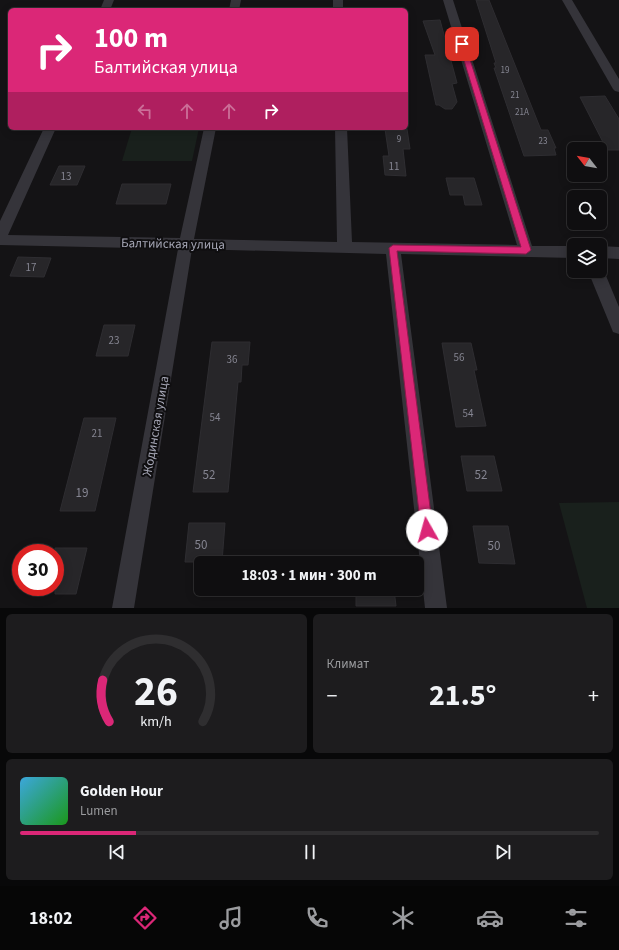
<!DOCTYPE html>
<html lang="ru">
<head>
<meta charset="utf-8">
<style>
	:root { --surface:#0f0e10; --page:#1d1c1e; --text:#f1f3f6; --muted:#9b9c9f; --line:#2f2e30; --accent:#db2777 }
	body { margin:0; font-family:"Source Sans 3",sans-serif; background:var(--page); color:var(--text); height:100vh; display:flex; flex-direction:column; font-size:15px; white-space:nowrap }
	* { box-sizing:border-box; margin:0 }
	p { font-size:13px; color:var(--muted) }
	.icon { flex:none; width:22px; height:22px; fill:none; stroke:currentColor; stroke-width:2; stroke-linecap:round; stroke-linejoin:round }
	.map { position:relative; height:608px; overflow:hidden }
	.drawer { display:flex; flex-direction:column; gap:6px; padding:6px; background:#080809; flex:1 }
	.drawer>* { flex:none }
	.banner { position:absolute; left:8px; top:8px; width:400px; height:122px; border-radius:6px; box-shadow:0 2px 10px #0003,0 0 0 1px var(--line); background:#db2777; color:#fff; overflow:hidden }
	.needle { width:26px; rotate:301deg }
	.fabs { position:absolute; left:567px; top:142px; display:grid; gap:8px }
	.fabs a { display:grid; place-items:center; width:40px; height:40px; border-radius:6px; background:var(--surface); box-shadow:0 2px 10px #0003,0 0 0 1px var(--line); font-size:20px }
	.speed { position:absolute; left:12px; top:544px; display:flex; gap:8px; font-size:20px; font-weight:700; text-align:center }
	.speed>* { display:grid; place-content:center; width:52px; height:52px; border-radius:50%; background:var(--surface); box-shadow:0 2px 10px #0003,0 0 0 1px var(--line); line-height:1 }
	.speed .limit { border:6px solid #d22; background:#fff; color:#111 }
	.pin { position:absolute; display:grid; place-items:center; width:34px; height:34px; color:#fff; margin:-17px; border-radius:8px; box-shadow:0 2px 6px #0006 }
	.me { position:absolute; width:44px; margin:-22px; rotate:353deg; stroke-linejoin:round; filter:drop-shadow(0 0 3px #0008) }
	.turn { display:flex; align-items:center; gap:14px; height:84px; padding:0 20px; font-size:18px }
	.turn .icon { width:52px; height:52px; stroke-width:2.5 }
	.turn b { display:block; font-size:28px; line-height:34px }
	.lanes { display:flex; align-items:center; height:38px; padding:0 20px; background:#0003; justify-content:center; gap:20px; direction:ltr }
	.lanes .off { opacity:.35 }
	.big { font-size:30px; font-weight:700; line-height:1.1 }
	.drawer .widget { flex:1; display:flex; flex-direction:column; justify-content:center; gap:6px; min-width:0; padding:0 14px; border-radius:6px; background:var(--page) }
	.drawer .dial { align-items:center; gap:0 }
	.dial svg { height:104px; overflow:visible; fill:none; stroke:var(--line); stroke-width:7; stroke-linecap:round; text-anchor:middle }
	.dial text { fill:var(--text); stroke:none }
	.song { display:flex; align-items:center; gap:12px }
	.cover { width:48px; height:48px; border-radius:6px; background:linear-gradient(135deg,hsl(200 70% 55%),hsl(120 70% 35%)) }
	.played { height:4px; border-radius:2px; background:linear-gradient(90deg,var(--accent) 20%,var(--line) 20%) }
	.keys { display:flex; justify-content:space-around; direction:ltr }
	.heat { display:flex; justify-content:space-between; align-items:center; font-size:22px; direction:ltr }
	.drawer .tiles { flex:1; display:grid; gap:6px; grid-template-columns:1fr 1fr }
	.widget:last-child { grid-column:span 2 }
	.trip { position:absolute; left:194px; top:556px; width:230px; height:40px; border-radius:6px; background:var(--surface); box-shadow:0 2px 10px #0003,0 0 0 1px var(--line); font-weight:700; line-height:40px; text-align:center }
	.menu { display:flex; height:64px; justify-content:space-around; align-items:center; background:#060606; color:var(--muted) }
	.menu .icon { width:28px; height:28px }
	.menu .on { color:var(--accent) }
	.menu b { font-size:18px; color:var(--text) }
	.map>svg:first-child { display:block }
</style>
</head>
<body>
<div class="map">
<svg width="619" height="608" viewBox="0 0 619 608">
	<rect width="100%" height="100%" fill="#141315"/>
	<g fill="#19201c">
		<path d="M132 128H199L192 161H122Z"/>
		<path d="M619 502V608H587L559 503Z"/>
	</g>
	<g fill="#272629" stroke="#2e2d31">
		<path d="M476 0H489L541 130H548L556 148H554L556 155 524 156 494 68H496L494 63H496Z"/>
		<path d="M440 20 457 83 452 84 457 102 452 109H445L439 105H436L425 55H435L423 21Z"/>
		<path d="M605 96 619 119V150H607L580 97Z"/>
		<path d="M385 129H407L410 149H403L406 176 385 175 383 156H389Z"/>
		<path d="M59 166H85L77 185H50Z"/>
		<path d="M446 178H474L482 205H465L463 195H450Z"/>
		<path d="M122 184H171L166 204H116Z"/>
		<path d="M18 257 51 258 44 277 10 276Z"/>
		<path d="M104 325H135L128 356H96Z"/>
		<path d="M212 342H250L248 365H242L241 382H238L228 492H193Z"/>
		<path d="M442 343H471L477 370H474L486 426 456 427Z"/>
		<path d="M84 418H116L95 511H60Z"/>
		<path d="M461 456H494L502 491H467Z"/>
		<path d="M189 523H225L222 562H185Z"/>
		<path d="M473 526H508L515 564 479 563Z"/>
		<path d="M55 548H87L76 594H55Z"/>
		<path d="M356 589H394L396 606H356Z"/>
	</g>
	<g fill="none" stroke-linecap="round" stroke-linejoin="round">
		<g fill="#35343a" fill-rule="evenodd">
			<path d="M104 0H114L110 10H100Z"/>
			<path d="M231 0H241L239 10H229Z"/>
			<rect x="333" y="0" width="10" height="10"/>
			<path d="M443 0H453L532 246H574V258L401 254 447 608H425L386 254 192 249 134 608H112L178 249 0 245V221L44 128H56L8 235 180 238 204 128H216L194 239 337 242 335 128H347L352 242 517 245Z"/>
			<path d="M562 0H572L619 79V92L615 91 613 89Z"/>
			<path d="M600 246 619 247V259L600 258Z"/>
			<path d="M600 266 604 271 619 307V334L613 332 611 327 588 271H600Z"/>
		</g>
	</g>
	<path fill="#db2777" stroke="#8e194d" d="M462 42 465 44 531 250 526 254 397 251 433 530 431 534 427 536 423 534 421 530 389 248 393 245 521 247 459 44Z"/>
	<g text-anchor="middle" stroke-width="4" stroke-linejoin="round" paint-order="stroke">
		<g font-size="9" fill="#858591">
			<text x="505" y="73">19</text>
			<text x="515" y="98">21</text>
			<text x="522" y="115">21А</text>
			<text x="399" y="142">9</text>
			<text x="543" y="144">23</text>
		</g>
		<g font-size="11" fill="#858591">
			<text x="394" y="170">11</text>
			<text x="66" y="180">13</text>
			<text x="31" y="271">17</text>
			<text x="114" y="344">23</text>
			<text x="459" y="361">56</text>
			<text x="232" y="363">36</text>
			<text x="468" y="417">54</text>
			<text x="215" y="421">54</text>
			<text x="97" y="437">21</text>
		</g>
		<g font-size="13" fill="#a5a6b5" stroke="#0f0e10">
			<text transform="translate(173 243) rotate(1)" y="5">Балтийская улица</text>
			<text transform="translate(155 426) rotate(-80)" y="5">Жодинская улица</text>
		</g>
		<g font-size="13" fill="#858591">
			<text x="209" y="479">52</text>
			<text x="481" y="479">52</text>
			<text x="82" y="497">19</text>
			<text x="201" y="549">50</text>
			<text x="494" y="550">50</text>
		</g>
	</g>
</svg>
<div class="fabs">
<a><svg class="needle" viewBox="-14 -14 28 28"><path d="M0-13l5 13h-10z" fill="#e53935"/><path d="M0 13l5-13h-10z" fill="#9b9c9f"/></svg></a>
<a><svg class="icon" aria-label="search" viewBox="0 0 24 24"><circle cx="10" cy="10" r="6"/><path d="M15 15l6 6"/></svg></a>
<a><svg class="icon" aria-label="layers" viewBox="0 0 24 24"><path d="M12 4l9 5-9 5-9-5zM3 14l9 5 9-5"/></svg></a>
</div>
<div class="speed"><div class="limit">30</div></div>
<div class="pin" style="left:462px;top:44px;background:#d93025"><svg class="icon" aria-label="arrive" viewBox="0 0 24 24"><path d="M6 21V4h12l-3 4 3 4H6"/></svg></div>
<svg class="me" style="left:427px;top:530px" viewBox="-20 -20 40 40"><circle r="19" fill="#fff"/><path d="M0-13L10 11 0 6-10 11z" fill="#db2777"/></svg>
<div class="trip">18:03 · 1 мин · 300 m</div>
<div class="banner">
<div class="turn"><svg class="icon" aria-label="right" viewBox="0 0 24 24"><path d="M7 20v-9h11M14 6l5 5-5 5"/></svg><div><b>100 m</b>Балтийская улица</div></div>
<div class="lanes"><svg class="icon off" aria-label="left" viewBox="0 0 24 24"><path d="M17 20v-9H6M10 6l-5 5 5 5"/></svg><svg class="icon off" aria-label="ahead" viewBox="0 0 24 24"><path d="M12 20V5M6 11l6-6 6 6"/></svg><svg class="icon off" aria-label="ahead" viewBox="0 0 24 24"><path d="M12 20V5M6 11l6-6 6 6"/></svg><svg class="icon" aria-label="right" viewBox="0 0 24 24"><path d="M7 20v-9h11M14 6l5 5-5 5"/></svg></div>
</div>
</div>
<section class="drawer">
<div class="tiles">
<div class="widget dial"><svg viewBox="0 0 100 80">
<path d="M14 69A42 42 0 1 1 86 69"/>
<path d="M14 69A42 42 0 0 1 9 37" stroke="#db2777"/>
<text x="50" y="56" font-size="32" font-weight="700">26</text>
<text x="50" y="72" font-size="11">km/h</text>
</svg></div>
<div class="widget"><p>Климат</p>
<div class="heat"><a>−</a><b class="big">21.5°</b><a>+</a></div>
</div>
<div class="widget">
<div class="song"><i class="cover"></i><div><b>Golden Hour</b><p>Lumen</p></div></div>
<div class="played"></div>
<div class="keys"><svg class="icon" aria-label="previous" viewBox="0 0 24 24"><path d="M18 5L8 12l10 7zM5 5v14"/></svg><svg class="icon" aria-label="pause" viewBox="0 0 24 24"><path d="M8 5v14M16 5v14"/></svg><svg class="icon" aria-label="next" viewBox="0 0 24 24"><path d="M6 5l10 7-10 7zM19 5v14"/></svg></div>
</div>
</div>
</section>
<nav class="menu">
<b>18:02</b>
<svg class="icon on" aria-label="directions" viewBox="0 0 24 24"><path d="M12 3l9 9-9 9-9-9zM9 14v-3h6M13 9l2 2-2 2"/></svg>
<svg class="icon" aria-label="music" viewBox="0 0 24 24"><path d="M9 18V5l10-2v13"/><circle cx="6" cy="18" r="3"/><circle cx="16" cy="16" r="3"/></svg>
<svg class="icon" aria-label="phone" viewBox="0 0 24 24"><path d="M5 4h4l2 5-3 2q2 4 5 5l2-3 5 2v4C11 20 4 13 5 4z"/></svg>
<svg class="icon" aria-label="climate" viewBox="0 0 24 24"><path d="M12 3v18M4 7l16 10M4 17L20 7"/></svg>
<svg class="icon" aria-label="car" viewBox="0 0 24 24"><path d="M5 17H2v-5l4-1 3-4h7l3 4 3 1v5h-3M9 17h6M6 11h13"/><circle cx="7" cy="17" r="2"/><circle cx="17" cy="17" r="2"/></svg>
<svg class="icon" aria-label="filters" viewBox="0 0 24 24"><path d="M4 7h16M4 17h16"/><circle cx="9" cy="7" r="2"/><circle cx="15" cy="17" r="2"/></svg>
</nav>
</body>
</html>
